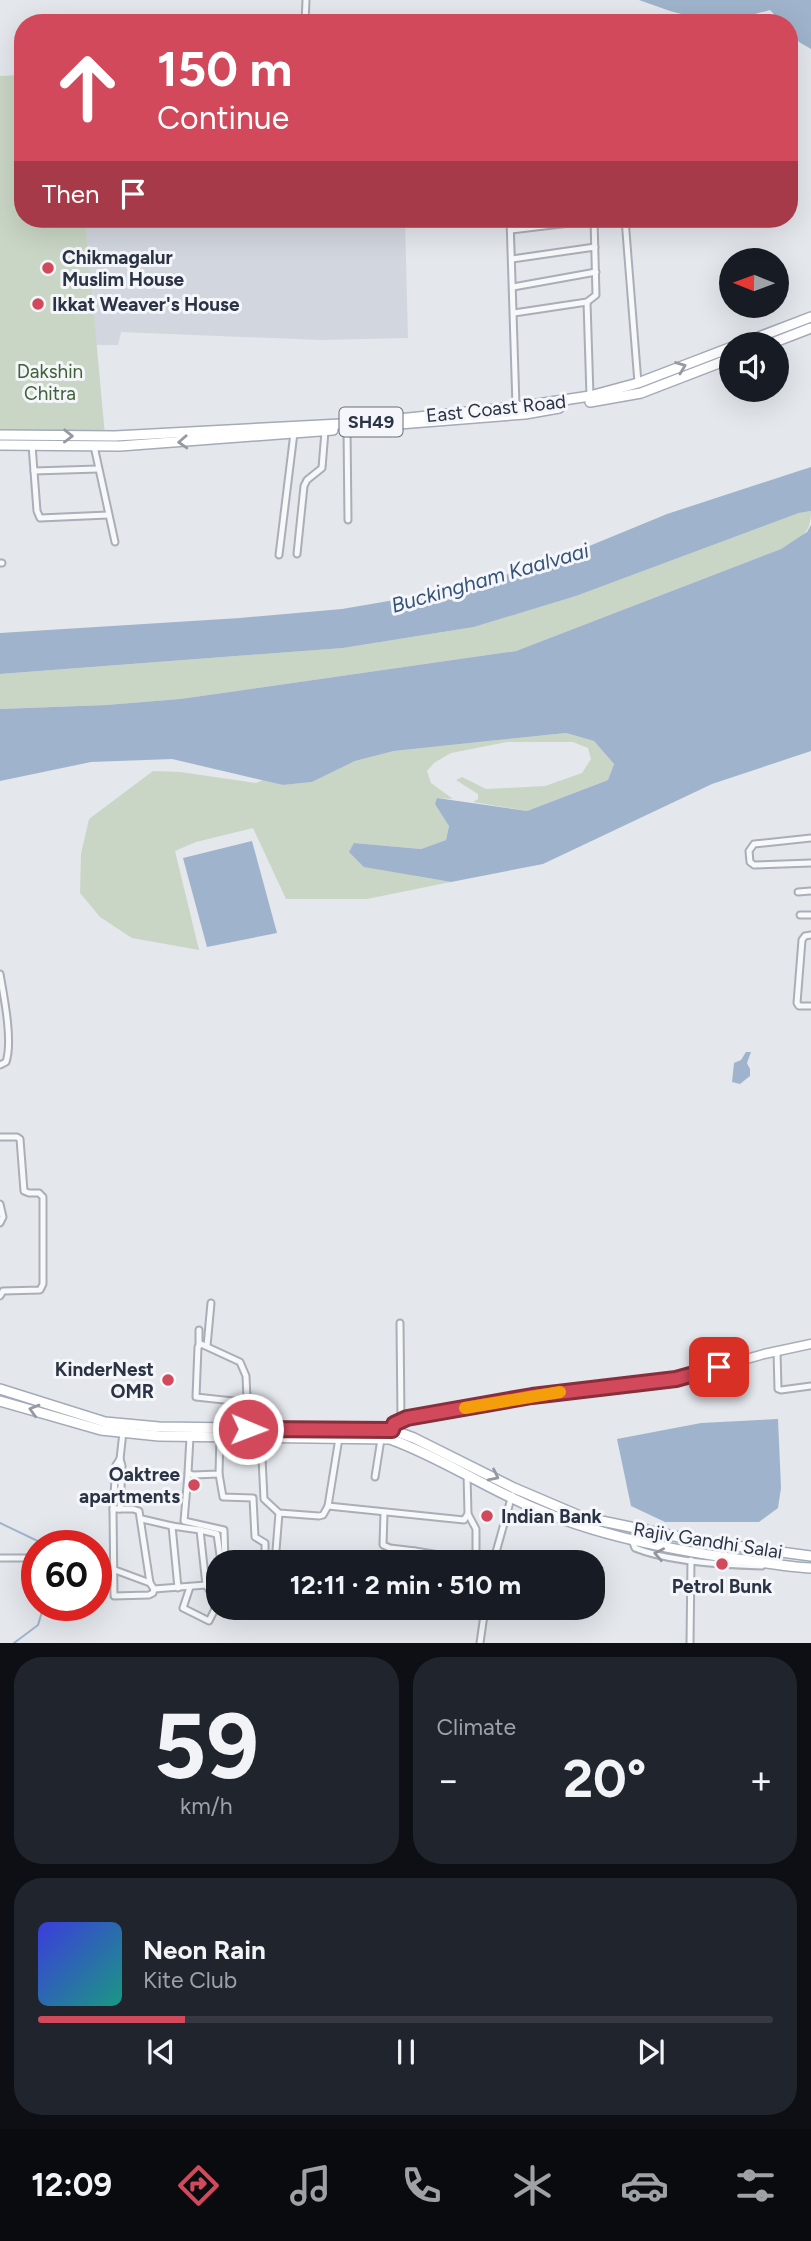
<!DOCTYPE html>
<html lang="en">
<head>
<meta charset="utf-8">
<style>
	:root { --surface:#171b24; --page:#20242c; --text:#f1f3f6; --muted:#9ea1a6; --line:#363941; --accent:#d1495b }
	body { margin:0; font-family:Figtree,sans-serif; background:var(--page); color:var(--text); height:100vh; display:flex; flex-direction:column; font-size:26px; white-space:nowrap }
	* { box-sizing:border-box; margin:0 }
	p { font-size:23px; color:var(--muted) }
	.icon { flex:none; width:38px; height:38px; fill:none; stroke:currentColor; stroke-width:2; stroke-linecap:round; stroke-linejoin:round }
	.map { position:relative; height:1643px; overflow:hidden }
	.details { display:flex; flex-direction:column; gap:14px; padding:14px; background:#0d0f14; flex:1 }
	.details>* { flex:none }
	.top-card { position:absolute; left:14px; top:14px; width:784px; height:214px; border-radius:28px; box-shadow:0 7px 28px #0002; background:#d1495b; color:#fff; overflow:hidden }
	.needle { width:46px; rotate:271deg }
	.fabs { position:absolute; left:719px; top:248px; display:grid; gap:14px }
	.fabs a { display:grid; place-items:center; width:70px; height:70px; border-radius:50%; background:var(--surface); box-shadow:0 7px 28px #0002; font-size:35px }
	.speed { position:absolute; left:21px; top:1530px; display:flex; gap:14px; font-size:35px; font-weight:700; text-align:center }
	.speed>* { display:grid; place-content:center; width:91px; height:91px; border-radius:50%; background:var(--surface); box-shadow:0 7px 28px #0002; line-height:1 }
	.speed .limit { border:10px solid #d22; background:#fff; color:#111 }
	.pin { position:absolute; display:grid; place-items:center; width:60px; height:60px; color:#fff; margin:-30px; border-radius:14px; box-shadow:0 4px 10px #0006 }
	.me { position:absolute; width:77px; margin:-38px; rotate:91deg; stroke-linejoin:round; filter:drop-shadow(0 0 5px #0008) }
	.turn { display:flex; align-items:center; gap:24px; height:147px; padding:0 28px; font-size:32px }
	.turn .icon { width:91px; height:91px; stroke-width:2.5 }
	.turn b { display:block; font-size:49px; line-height:60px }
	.then { display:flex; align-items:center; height:66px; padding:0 28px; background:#0003; gap:14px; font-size:26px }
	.big { font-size:52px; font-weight:700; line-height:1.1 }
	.details .widget { flex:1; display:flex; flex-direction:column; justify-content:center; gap:10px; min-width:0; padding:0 24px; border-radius:28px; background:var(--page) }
	.details .dial { align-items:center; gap:0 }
	.dial b { font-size:91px; line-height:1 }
	.song { display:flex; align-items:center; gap:21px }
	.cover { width:84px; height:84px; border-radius:10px; background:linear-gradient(135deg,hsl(240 70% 55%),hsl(170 70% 35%)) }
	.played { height:7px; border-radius:4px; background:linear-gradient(90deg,var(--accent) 20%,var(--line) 20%) }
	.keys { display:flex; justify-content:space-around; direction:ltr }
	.heat { display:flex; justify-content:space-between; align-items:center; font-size:38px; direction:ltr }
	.details .tiles { flex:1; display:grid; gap:14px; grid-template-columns:1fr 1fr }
	.widget:last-child { grid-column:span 2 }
	.trip { position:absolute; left:206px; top:1550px; width:399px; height:70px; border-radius:28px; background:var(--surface); box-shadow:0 7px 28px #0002; font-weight:700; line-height:70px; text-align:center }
	.tabs { display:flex; height:112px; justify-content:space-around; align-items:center; background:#090b0e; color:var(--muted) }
	.tabs .icon { width:49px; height:49px }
	.tabs .current { color:var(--accent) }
	.tabs b { font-size:32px; color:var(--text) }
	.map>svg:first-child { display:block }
</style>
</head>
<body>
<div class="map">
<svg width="811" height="1643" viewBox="0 0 811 1643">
	<rect width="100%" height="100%" fill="#e4e7ec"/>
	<path fill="#d2d6de" d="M85 219H405L408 338 321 340 121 332 118 345H96Z"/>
	<g fill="#c9d6c5">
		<path d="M23 75V219H85L105 435 0 432V76Z"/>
		<path d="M811 511C811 536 800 537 781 549L516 651 180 699 106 705 0 709V674L343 648 474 627 576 596 799 513Z"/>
		<path d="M566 733 594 741 614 764 608 780 527 811 473 802 478 799V794L456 780 462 777 486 789 545 786 582 773 591 759 588 748 573 742H507L451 753 434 763 427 771 431 783 453 799 437 798 449 826 446 840 421 849 354 843 415 876 451 882 367 899H286L253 828 196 842 175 851 199 950 132 938 100 917 80 893 81 854 89 819 153 771 180 772 256 783 263 780 283 785 312 782 355 761 394 751Z"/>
	</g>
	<g fill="#9fb4cc">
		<path d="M639 0H811V49L799 42 789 31V23H782L770 10 755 14 742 23H715L670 11Z"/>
		<path d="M811 467V511L799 513 576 596 474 627 343 648 0 674V633L240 618 342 609 447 591 548 563 667 514Z"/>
		<path d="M811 525V751L712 784 543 864 451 882 364 867 349 852 354 843 421 849 446 840 449 826 435 804 437 798 527 811 608 780 614 764 594 741 566 733 394 751 355 761 312 782 283 785 172 759 91 762 0 781V709L106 705 180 699 516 651 781 549 807 532Z"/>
		<path d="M252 841 277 933 207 947 183 858Z"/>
		<path d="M746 1052H751L747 1063 750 1069V1076L740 1084 732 1082 734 1063 741 1060Z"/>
		<path d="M778 1419 781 1488 778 1508 759 1522H665L631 1506 617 1439 701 1423Z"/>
	</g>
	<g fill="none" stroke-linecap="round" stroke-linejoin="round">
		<g stroke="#9fb4cc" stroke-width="2">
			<path d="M0 1523 46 1545"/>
			<path d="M14 1643 38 1625 44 1605"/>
		</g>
		<g stroke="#a9aeb7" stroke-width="9">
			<g id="street">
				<path d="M305 23 306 0"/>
				<path d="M510 219 516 406"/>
				<path d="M625 219 638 383"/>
				<path d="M511 230 603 219"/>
				<path d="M512 259 595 247"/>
				<path d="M513 287 596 272"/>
				<path d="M587 302 590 396"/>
				<path d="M514 313 587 302 596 295 594 219"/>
				<path d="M347 429 348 520"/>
				<path d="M32 445 37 511 40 518 108 515"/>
				<path d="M94 446 115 542"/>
				<path d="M34 471 98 469"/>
				<path d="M297 554 304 486 307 480 322 468 325 431"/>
				<path d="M279 555 294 433"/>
				<path d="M0 563H2"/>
				<path d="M811 838 754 844 749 851 750 862 754 865 811 863"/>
				<path d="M798 892 811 891"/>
				<path d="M800 915H811"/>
				<path d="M811 935 805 936 802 940 797 1003 799 1006H811"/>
				<path d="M0 974C4 997 13 1041 6 1062L0 1065"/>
				<path d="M0 1137H17L20 1139 24 1191 29 1193H39L43 1197V1284L40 1290 3 1291 0 1296"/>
				<path d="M0 1204 3 1217 0 1223"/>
				<path d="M400 1323 401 1419"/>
				<path d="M201 1344 240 1362 246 1376 247 1399 233 1401 196 1397 198 1347Z"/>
				<path d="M199 1345V1330"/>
				<path d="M207 1346 211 1303"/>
				<path d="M777 1351 778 1389 781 1390 811 1386"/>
				<path d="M247 1399 248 1428"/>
				<path d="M190 1437 188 1473 193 1475 219 1474 220 1437"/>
				<path d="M261 1438 264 1499 279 1513 319 1516 323 1515 328 1506 464 1520 468 1514 467 1474"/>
				<path d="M120 1459 122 1466 120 1509"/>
				<path d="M188 1474 184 1521 224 1530 225 1563"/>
				<path d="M219 1474 223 1497 253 1498 255 1537 265 1543V1563"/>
				<path d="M375 1477 381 1439"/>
				<path d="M328 1506 339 1438"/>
				<path d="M113 1509H133L139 1511 150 1583"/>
				<path d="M384 1513 383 1545 390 1548 415 1551"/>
				<path d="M142 1519 172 1526 178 1588"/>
				<path d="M172 1526 200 1530 206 1585 217 1602V1605L209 1621 183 1608 190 1587"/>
				<path d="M200 1530 217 1534 221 1563"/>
				<path d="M632 1540 635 1548C669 1562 725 1565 762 1566"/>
				<path d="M0 1558H30"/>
				<path d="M275 1563 279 1513"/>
				<path d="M413 1563 415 1551 476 1561V1529L468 1514"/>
				<path d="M493 1563 512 1495"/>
				<path d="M115 1570 150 1583 154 1589 153 1593 149 1595 114 1596 113 1509 116 1465 120 1459 123 1432"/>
				<path d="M154 1589 206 1585"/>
				<path d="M462 1608 484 1612"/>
				<path d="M480 1643 485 1608"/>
				<path d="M690 1643 691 1560"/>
			</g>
		</g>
		<g stroke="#a9aeb7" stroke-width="11">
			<path id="secondary" d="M390 1436 394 1424 407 1418 532 1396 676 1379 764 1354 811 1344"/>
		</g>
		<g stroke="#a3abb8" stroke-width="12">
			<g id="primary">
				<path d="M738 345 811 317"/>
				<path d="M767 345 811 328"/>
				<path d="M590 402 641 393 732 358"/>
				<path d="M399 424 525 414 559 408"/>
				<path d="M0 435 115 436 360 423 524 406 590 396 638 383 732 347"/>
				<path d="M0 445 120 446 333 430"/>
				<path d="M0 1389 105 1422 159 1427 392 1430 414 1438 514 1488 582 1517 699 1541 811 1556"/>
				<path d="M0 1401 101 1430 159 1436 390 1439C432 1454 470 1478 510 1497 581 1532 659 1548 737 1559 761 1562 786 1567 811 1568"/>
			</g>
		</g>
		<use href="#street" stroke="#f7f8fa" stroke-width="5"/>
		<use href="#secondary" stroke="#fff" stroke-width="8"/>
		<use href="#primary" stroke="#fff" stroke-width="9"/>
	</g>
	<defs><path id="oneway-chevron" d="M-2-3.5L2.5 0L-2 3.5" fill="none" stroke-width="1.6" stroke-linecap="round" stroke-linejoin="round" transform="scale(1.75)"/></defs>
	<g stroke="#959aa2">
		<use href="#oneway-chevron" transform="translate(681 367) rotate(-21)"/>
		<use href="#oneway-chevron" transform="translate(68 436) rotate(1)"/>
		<use href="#oneway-chevron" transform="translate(183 442) rotate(177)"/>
		<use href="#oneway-chevron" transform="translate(34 1410) rotate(-164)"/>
		<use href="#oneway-chevron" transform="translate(494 1476) rotate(26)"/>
	</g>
	<use stroke="#9196a0" href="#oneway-chevron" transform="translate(659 1554) rotate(-169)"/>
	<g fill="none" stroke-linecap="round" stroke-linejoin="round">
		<g stroke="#882f3b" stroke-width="18">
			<path id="route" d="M248 1429 392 1430 394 1424 407 1418 532 1396 676 1379 719 1367"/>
		</g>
		<use href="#route" stroke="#d1495b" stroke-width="12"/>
		<path stroke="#f59e0b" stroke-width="12" d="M465 1408 560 1392"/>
	</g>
	<g fill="#d1495b" stroke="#f4f6f9" stroke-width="2.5">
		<circle cx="48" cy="268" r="7"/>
		<circle cx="38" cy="304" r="7"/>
		<circle cx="168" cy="1380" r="7"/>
		<circle cx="194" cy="1485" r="7"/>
		<circle cx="487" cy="1516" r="7"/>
		<circle cx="722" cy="1564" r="7"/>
	</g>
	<g text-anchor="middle" stroke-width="6" stroke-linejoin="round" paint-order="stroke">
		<rect fill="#f4f6f9" stroke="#676e7b" stroke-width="2" x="339.5" y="407.5" width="63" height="29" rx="5"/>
		<g font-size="18" font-weight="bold" fill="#2b3445">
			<text x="371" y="428">SH49</text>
		</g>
		<g font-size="19" font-weight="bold" fill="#2b3445" stroke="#f4f6f9" text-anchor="start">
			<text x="62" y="264">Chikmagalur<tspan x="62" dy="22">Muslim House</tspan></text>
			<text x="52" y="311">Ikkat Weaver's House</text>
			<text x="154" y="1376" text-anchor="end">KinderNest<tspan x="154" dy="22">OMR</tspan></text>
			<text x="180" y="1481" text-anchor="end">Oaktree<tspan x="180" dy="22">apartments</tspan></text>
			<text x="501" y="1523">Indian Bank</text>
			<text x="722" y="1593" text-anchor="middle">Petrol Bunk</text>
		</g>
		<g font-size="19" fill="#3f6138" stroke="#f4f6f9">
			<text x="50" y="378">Dakshin<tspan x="50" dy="22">Chitra</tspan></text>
		</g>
		<g font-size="19" fill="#2b3445" stroke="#f4f6f9">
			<text transform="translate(496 408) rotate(-6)" y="7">East Coast Road</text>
			<text transform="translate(708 1540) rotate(9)" y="7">Rajiv Gandhi Salai</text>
		</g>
		<g font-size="21" font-style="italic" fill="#34527a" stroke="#f4f6f9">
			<text transform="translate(490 578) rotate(-16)" y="7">Buckingham Kaalvaai</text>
		</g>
	</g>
</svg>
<div class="fabs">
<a><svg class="needle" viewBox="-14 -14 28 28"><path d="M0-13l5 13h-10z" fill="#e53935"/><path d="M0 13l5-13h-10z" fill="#9ea1a6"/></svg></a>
<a><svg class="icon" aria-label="sound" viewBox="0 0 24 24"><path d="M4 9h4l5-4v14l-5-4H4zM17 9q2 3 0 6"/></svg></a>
</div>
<div class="speed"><div class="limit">60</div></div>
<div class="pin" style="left:719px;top:1367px;background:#d93025"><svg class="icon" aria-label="arrive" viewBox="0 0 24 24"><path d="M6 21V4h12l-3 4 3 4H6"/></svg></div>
<svg class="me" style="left:248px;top:1429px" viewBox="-20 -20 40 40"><circle r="17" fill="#d1495b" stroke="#fff" stroke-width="3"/><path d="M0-11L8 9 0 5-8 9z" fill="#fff"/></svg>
<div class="trip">12:11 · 2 min · 510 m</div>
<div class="top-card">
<div class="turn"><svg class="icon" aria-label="ahead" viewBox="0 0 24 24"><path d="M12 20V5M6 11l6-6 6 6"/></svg><div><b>150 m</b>Continue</div></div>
<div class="then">Then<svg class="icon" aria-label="arrive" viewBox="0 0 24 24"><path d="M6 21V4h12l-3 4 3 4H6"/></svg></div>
</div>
</div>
<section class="details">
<div class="tiles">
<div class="widget dial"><b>59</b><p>km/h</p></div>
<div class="widget"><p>Climate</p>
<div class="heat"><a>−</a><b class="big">20°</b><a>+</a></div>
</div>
<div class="widget">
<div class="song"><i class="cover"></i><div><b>Neon Rain</b><p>Kite Club</p></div></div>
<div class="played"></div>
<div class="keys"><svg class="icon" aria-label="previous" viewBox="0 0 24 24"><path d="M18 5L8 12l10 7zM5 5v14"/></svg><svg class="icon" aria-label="pause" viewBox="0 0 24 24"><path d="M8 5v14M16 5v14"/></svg><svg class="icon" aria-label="next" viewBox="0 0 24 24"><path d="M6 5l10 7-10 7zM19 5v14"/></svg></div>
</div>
</div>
</section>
<nav class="tabs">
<b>12:09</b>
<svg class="icon current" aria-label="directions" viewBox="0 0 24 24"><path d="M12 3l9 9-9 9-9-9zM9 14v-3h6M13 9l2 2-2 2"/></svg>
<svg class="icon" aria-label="music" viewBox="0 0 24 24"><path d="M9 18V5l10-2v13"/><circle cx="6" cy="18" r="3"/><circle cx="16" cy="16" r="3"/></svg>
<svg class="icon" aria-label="phone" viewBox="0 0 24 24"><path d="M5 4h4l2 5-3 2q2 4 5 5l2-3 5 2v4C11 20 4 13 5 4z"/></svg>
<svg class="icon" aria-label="climate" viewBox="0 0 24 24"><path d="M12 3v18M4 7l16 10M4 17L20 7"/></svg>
<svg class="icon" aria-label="car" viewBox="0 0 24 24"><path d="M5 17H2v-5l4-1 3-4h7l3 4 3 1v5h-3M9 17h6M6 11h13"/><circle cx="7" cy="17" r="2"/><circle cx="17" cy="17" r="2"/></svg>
<svg class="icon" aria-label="filters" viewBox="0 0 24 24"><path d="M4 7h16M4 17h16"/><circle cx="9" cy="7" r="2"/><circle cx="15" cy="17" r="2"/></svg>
</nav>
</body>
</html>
